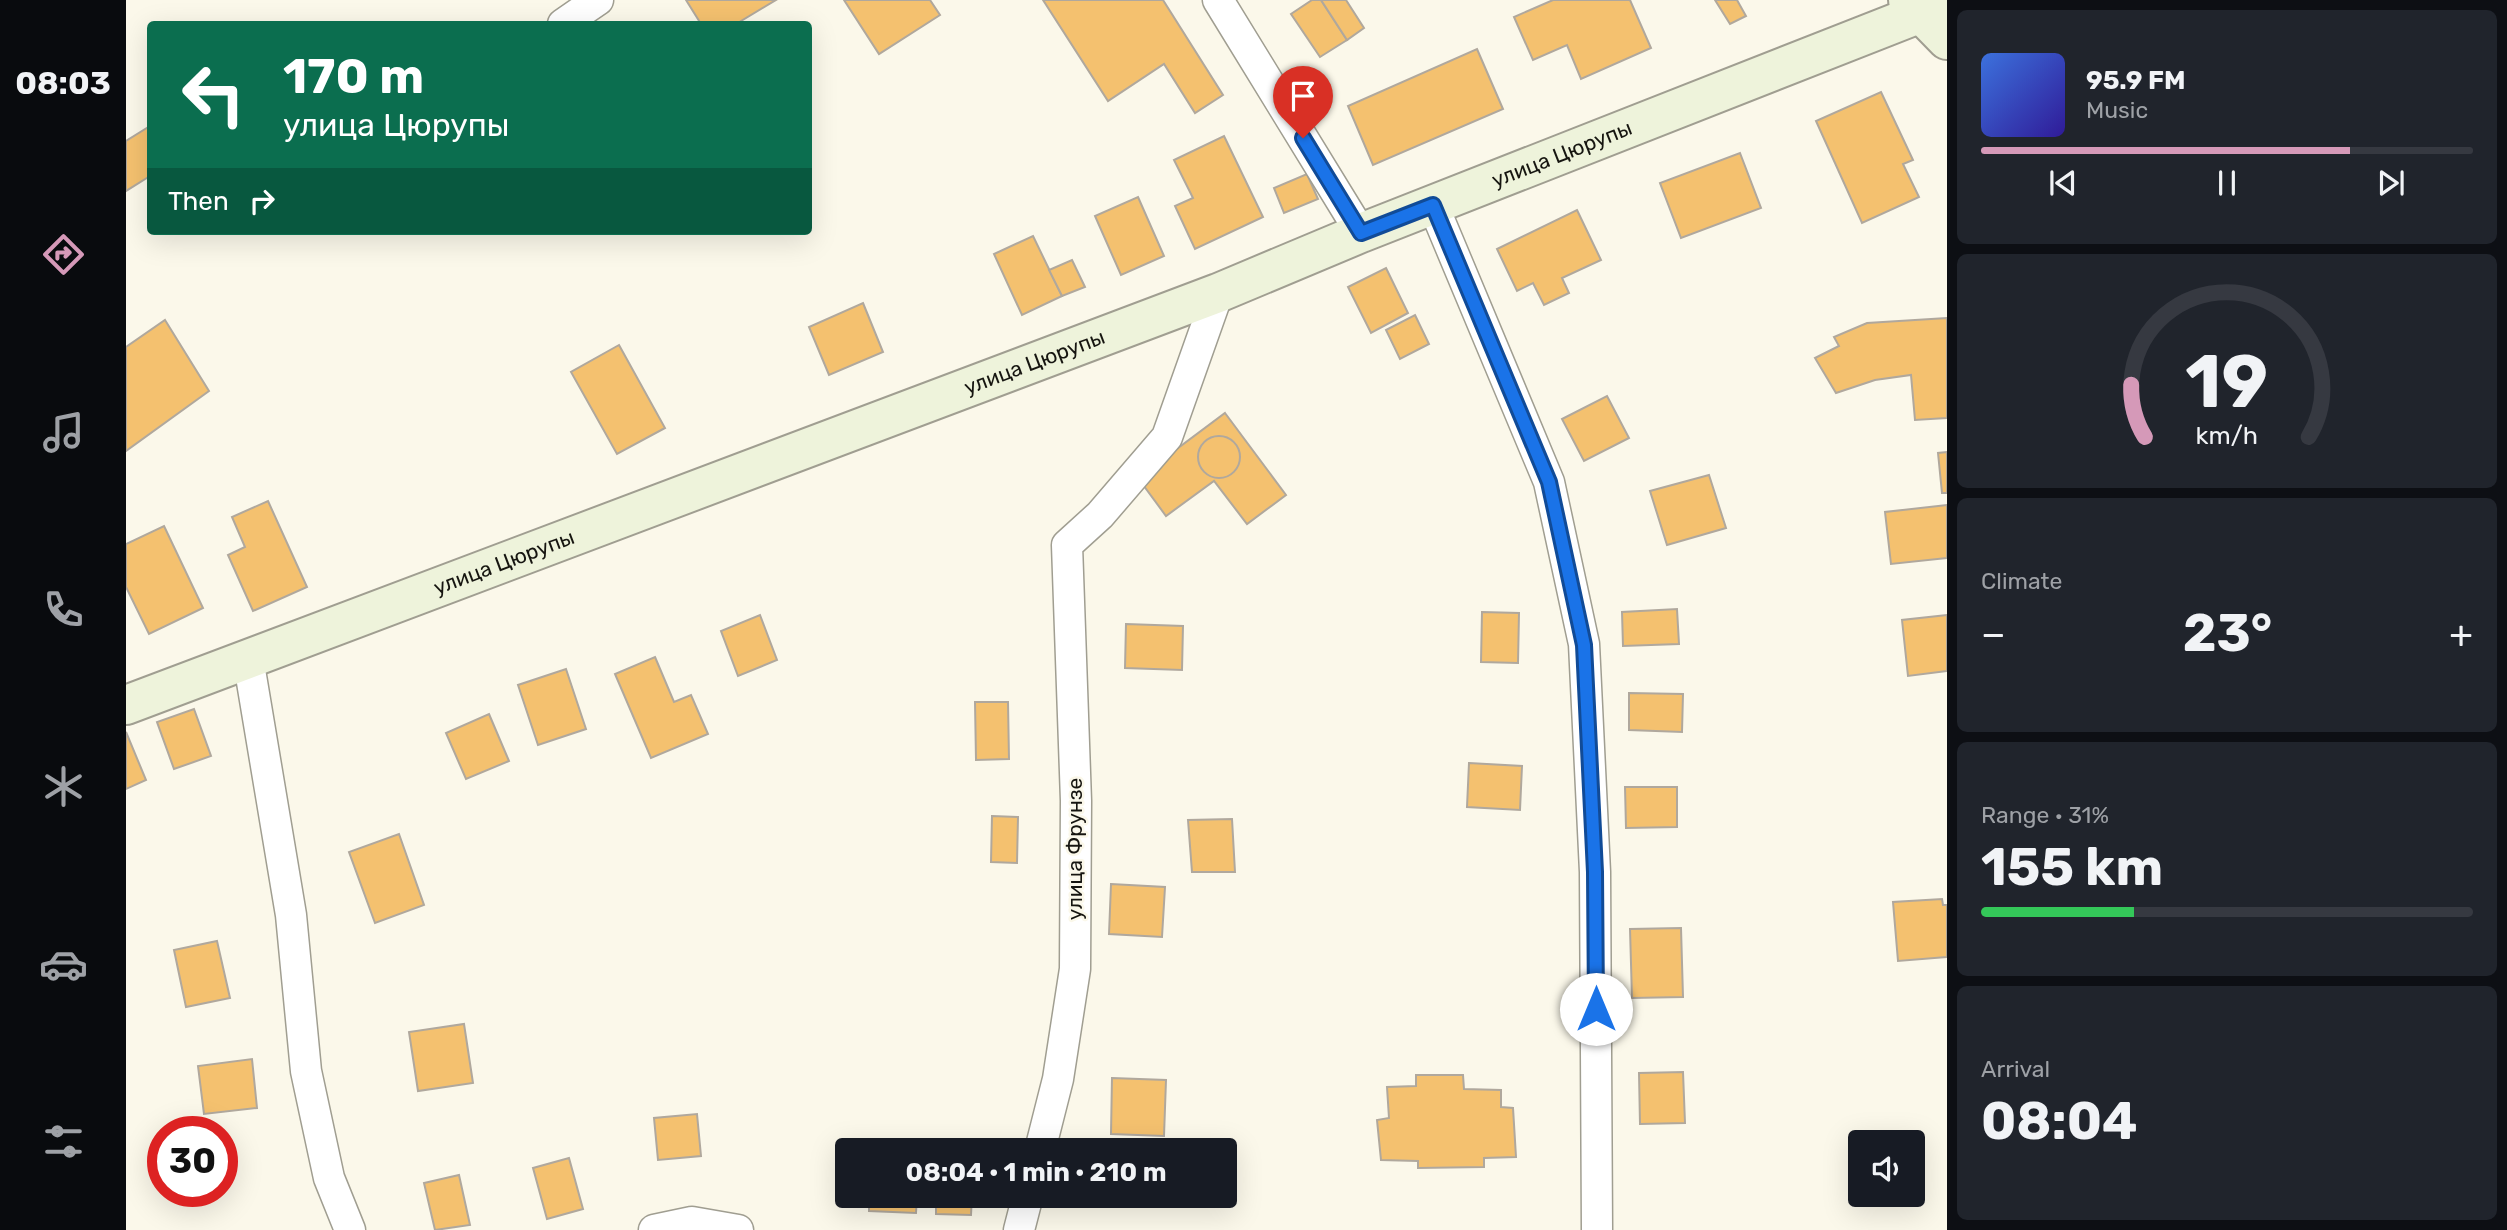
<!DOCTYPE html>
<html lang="en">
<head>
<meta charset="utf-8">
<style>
	:root { --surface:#171b24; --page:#20242c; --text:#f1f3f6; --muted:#9ea1a6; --line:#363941; --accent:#d599b8 }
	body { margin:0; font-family:Rubik,sans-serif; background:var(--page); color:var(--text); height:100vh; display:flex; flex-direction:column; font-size:26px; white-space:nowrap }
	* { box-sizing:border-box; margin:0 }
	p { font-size:23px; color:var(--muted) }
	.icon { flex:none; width:38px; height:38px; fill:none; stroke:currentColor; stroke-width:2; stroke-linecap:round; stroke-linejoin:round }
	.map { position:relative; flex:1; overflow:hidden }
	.details { display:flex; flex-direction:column; gap:10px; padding:10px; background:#0d0f14; width:560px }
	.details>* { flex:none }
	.guide { position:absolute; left:21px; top:21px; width:665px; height:214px; border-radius:7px; box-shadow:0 7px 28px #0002; background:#0b6e4f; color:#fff; overflow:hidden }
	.fabs { position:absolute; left:1722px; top:1130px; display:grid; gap:14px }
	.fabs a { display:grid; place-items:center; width:77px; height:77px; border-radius:7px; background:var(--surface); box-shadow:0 7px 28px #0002; font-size:35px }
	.speed { position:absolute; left:21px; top:1116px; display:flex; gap:14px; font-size:35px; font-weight:700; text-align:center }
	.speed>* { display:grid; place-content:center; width:91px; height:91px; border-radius:50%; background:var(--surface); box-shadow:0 7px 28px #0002; line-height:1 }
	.speed .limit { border:10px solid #d22; background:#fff; color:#111 }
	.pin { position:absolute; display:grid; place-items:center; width:60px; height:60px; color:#fff; margin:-72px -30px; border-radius:50% 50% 50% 0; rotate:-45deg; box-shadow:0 0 7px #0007 }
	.pin .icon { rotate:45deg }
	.me { position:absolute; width:77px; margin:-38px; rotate:0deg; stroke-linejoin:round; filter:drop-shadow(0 0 5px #0008) }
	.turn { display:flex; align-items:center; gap:24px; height:147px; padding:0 21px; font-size:32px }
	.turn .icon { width:91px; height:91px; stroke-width:2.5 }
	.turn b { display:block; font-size:49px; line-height:60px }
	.then { display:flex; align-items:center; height:66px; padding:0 21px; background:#0003; gap:14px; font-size:26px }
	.big { font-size:52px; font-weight:700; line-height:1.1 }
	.details .widget { flex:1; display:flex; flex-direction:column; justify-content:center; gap:10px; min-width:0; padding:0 24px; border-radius:10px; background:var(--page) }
	.details .dial { align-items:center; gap:0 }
	.dial svg { height:182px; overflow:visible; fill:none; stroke:var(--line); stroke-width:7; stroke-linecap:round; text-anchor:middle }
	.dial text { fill:var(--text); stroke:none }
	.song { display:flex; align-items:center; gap:21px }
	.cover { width:84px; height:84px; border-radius:10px; background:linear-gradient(135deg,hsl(220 70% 55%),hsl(250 70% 35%)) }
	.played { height:7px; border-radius:4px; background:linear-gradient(90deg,var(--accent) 75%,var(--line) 75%) }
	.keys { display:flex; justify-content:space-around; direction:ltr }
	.heat { display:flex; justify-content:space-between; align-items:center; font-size:38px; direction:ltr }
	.charge { height:10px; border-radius:5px; background:linear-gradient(90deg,#34c759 31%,var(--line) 0) }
	.trip { position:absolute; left:709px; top:1138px; width:402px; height:70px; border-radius:7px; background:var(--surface); box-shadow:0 7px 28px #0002; font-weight:700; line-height:70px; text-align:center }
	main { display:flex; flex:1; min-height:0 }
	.tabs { display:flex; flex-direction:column; width:126px; justify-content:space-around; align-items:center; background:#090b0e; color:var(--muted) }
	.tabs .icon { width:49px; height:49px }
	.tabs .active { color:var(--accent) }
	.tabs b { font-size:32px; color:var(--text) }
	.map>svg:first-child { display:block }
</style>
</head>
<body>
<main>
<nav class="tabs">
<b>08:03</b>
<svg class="icon active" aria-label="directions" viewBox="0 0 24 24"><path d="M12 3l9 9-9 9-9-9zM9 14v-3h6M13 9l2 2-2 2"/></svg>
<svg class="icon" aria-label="music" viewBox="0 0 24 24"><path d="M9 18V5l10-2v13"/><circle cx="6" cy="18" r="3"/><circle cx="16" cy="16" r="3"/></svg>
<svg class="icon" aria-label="phone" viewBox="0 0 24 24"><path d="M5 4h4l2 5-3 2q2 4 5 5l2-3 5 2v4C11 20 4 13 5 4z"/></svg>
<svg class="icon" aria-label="climate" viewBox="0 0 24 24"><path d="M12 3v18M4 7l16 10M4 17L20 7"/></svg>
<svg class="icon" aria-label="car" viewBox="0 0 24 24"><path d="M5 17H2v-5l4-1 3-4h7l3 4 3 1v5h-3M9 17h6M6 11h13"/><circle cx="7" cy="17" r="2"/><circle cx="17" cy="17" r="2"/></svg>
<svg class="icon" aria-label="filters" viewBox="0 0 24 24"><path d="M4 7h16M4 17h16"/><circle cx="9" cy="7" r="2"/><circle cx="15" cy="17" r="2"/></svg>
</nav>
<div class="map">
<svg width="1821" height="1230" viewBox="0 0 1821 1230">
	<rect width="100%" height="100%" fill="#fbf8ea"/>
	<g fill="#f4c16f" stroke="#b0a89d" stroke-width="2">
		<path d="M560 0H650L610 24H575Z"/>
		<path d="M718 0H804L814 15 753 54Z"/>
		<path d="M917 0H1037L1097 95 1069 113 1038 64 982 101Z"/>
		<path d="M1186 0H1195L1221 40 1194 57 1165 14Z"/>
		<path d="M1195 0H1220L1238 28 1221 40Z"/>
		<path d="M1427 0H1504L1525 48 1455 79 1441 45 1407 60 1388 17Z"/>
		<path d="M1589 0H1611L1620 16 1604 24Z"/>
		<path d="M1351 49 1377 109 1247 165 1222 106Z"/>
		<path d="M1755 92 1787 160 1777 164 1793 197 1736 223 1690 121Z"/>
		<path d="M24 126V176L0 191V141Z"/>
		<path d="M1098 136 1137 217 1069 249 1049 206 1067 198 1048 160Z"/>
		<path d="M1614 153 1635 208 1555 238 1534 183Z"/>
		<path d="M1181 174 1192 199 1158 213 1148 188Z"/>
		<path d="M1012 197 1038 256 995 275 969 216Z"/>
		<path d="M1451 210 1475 260 1436 278 1443 293 1418 305 1407 283 1391 291 1371 249Z"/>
		<path d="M907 236 936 296 896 315 868 254Z"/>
		<path d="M946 260 959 287 936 296 923 270Z"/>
		<path d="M1260 268 1282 313 1245 333 1222 287Z"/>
		<path d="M737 303 757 352 703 375 683 327Z"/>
		<path d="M1289 315 1303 344 1274 359 1260 330Z"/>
		<path d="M1821 318V418L1789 420 1785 375 1749 380 1710 393 1689 358 1713 346 1708 337 1741 323Z"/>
		<path d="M39 320 83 391 0 451V347Z"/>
		<path d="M493 345 539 428 491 454 445 372Z"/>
		<path d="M1481 396 1503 438 1458 461 1436 419Z"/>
		<path d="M1099 413 1160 495 1121 524 1088 481 1040 516 1012 478Z"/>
		<circle cx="1093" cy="457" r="21"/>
		<path d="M1821 452V493H1816L1812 453Z"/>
		<path d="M1583 475 1600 528 1541 545 1524 491Z"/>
		<path d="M142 501 181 587 127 611 102 555 119 547 106 517Z"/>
		<path d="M1821 505V558L1765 564 1759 512Z"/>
		<path d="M38 526 77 608 23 634 0 587V544Z"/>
		<path d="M1551 609 1553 644 1497 646 1496 612Z"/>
		<path d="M1356 612 1393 613 1392 663 1355 662Z"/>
		<path d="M634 615 651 660 612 676 595 631Z"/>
		<path d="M1821 615V671L1782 676 1776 620Z"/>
		<path d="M1000 624 1057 626 1056 670 999 668Z"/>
		<path d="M529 657 548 702 565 695 582 734 525 758 489 674Z"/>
		<path d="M440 669 460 729 412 745 392 685Z"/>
		<path d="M1503 693 1557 694 1556 732 1503 730Z"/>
		<path d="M849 702H882L883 759 850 760Z"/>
		<path d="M68 709 85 756 48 769 31 722Z"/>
		<path d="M363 714 383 761 340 779 320 733Z"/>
		<path d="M0 732 20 780 0 789Z"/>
		<path d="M1343 763 1396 766 1394 810 1341 807Z"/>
		<path d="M1499 787H1551V827L1500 828Z"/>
		<path d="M866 816 892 817 891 863 865 862Z"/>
		<path d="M1106 819 1109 872H1066L1062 820Z"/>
		<path d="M273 834 298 905 249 923 223 852Z"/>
		<path d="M985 884 1039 887 1036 937 983 934Z"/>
		<path d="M1816 899 1817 905H1821V957L1772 961 1767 902Z"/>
		<path d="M1555 928 1557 997 1506 998 1504 929Z"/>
		<path d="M91 941 104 998 60 1007 48 950Z"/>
		<path d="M338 1024 347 1083 292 1091 283 1032Z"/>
		<path d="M126 1059 131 1108 78 1114 72 1066Z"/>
		<path d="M1557 1072 1559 1123 1514 1124 1513 1073Z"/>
		<path d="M1290 1075H1337L1338 1089 1375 1090V1107L1387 1108 1390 1157 1358 1158V1167L1292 1168V1161L1255 1160 1251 1120 1263 1118 1261 1087 1290 1086Z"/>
		<path d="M986 1078 1040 1080 1038 1136 985 1134Z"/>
		<path d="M571 1114 575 1156 532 1160 528 1118Z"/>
		<path d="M443 1158 457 1209 421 1219 407 1168Z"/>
		<path d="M333 1175 344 1225 309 1230 298 1183Z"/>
		<path d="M743 1195H791L790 1213 743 1211Z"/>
		<path d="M810 1195H846L845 1215 810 1214Z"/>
	</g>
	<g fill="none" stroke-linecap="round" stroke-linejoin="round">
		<g stroke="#a09e91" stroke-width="33">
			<g id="street">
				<path d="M1092 0 1235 233"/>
				<path d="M437 24 472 0"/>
				<path d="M1307 205 1423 482 1458 644 1469 872 1471 1230"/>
				<path d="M122 658 165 915 180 1071 203 1178 224 1230"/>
				<path d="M914 1150 932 1079 949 969 950 801 941 545 974 515 1041 437 1092 293"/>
				<path d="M528 1230 566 1222 612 1230"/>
				<path d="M893 1230 902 1195"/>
			</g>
		</g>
		<g stroke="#a09e91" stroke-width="42">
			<g id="secondary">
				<path d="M1782 0 1821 40"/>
				<path id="s1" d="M0 705 1092 293 1235 233 1795 13 1809 0"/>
			</g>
		</g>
		<use href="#street" stroke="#fff" stroke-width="30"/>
		<use href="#secondary" stroke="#eef3db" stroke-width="38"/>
	</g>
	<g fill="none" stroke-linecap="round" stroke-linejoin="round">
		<g stroke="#114b97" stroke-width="18">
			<path id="route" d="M1177 138 1235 233 1307 205 1423 482 1458 645 1469 872 1470 1009"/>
		</g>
		<use href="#route" stroke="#1a73e8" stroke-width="12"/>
	</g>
	<g text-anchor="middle" stroke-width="5" stroke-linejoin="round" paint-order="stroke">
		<g font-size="21" fill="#161510" stroke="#fbf8ea">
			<text dy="7" stroke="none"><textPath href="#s1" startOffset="1538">улица Цюрупы</textPath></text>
			<text dy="7" stroke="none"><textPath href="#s1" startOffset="971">улица Цюрупы</textPath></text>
			<text dy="7" stroke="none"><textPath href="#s1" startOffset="404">улица Цюрупы</textPath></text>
			<text transform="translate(949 849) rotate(-90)" y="7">улица Фрунзе</text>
		</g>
	</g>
</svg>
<div class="fabs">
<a><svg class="icon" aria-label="sound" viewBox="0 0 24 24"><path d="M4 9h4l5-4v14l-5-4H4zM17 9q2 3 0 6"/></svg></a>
</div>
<div class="speed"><div class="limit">30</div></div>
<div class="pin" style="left:1177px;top:138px;background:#d93025"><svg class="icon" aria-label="arrive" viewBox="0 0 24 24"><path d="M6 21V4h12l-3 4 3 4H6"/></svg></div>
<svg class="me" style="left:1470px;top:1009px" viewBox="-20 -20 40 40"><circle r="19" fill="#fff"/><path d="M0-13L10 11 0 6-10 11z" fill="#1a73e8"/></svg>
<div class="trip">08:04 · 1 min · 210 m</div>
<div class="guide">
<div class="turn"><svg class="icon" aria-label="left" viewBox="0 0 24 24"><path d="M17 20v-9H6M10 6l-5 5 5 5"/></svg><div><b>170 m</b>улица Цюрупы</div></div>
<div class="then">Then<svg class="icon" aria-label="right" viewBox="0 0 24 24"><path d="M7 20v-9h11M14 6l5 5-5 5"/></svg></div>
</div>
</div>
<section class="details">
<div class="widget">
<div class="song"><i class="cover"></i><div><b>95.9 FM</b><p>Music</p></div></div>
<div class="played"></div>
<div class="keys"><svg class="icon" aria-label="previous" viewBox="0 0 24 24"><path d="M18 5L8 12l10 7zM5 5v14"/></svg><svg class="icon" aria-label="pause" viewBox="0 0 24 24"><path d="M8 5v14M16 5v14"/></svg><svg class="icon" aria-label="next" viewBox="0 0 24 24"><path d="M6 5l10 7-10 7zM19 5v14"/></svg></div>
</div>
<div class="widget dial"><svg viewBox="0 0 100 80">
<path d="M14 69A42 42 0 1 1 86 69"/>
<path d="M14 69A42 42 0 0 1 8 46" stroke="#d599b8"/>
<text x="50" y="56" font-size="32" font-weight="700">19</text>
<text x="50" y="72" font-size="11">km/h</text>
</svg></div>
<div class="widget"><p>Climate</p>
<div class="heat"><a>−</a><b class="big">23°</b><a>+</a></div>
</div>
<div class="widget"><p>Range · 31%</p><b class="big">155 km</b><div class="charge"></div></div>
<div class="widget"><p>Arrival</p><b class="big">08:04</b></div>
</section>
</main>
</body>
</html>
